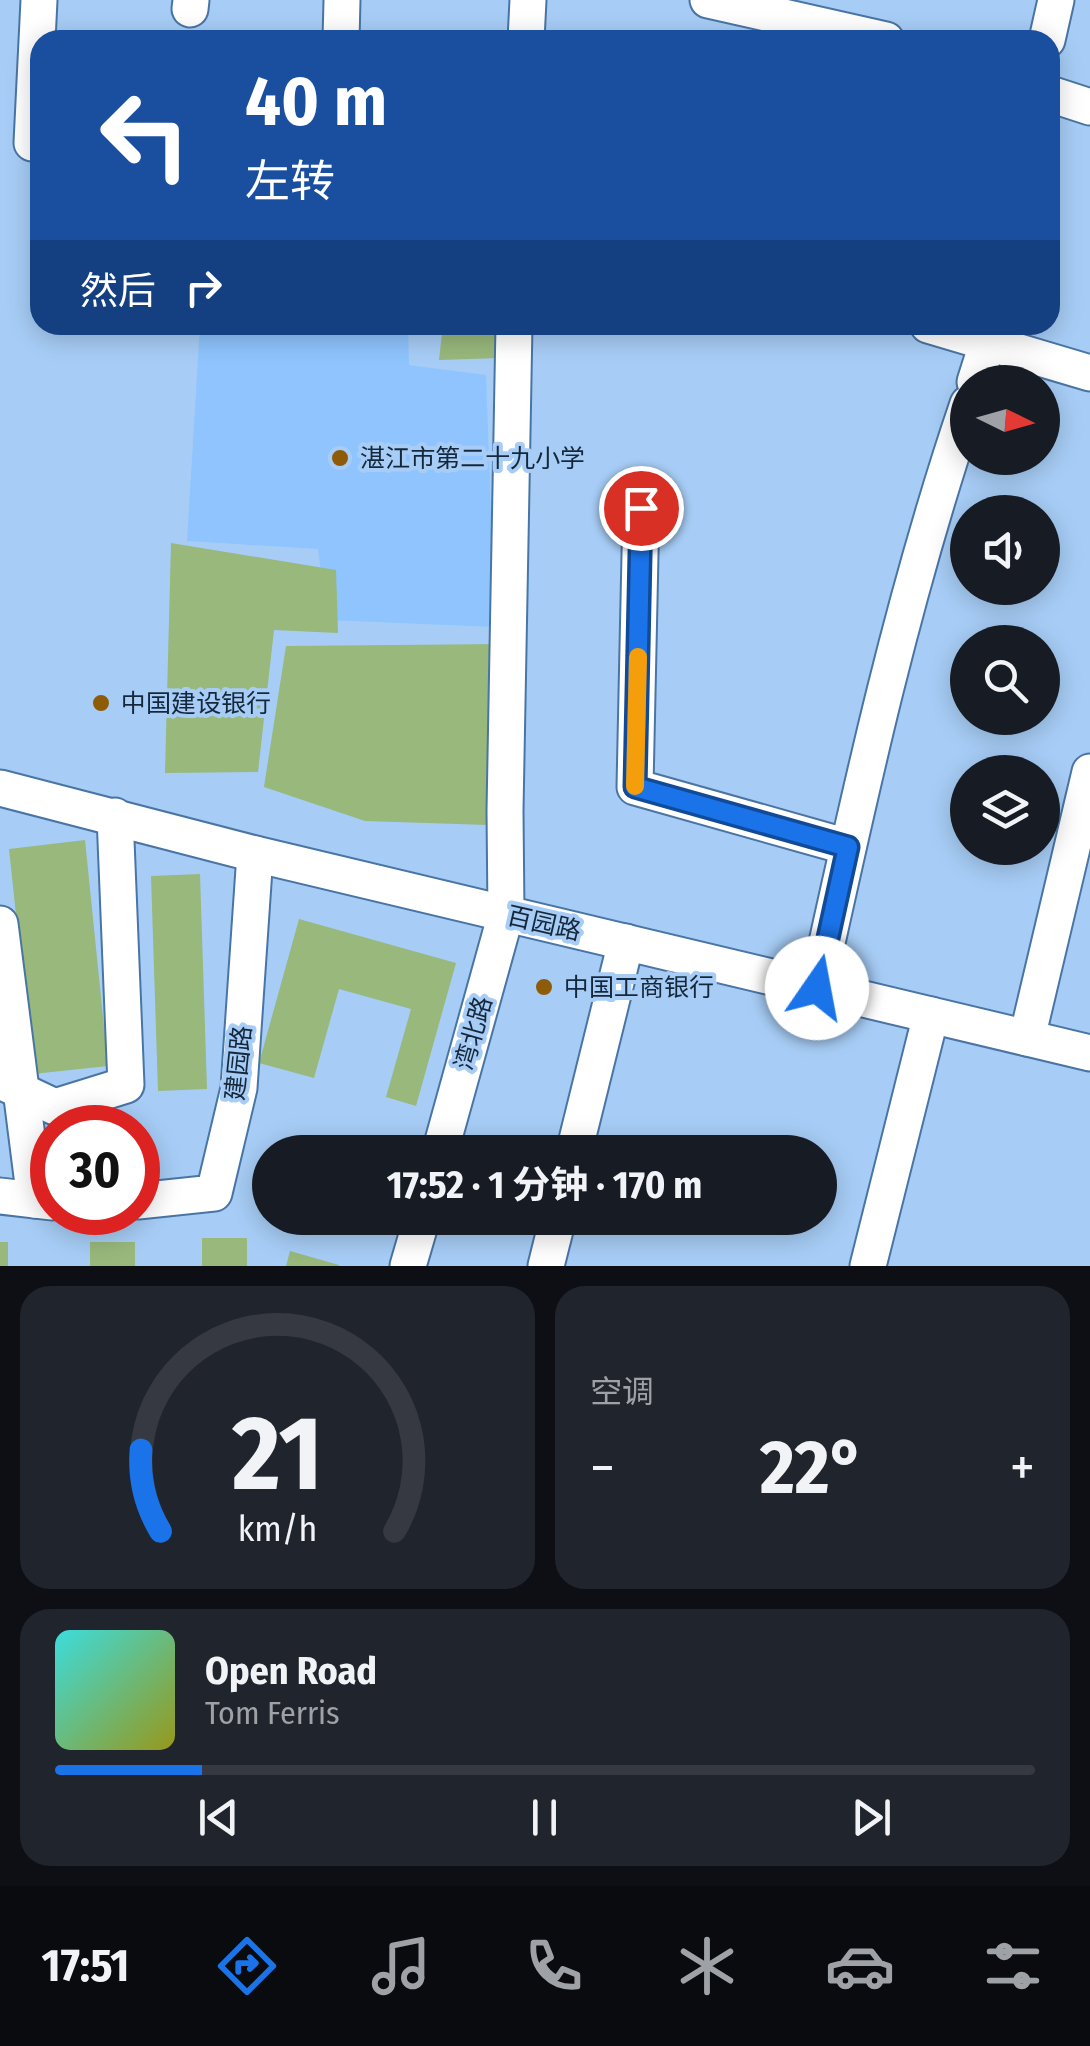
<!DOCTYPE html>
<html lang="zh">
<head>
<meta charset="utf-8">
<style>
	:root { --surface:#171b24; --page:#20242c; --text:#f1f3f6; --muted:#9ea1a6; --line:#363941; --accent:#1a73e8 }
	body { margin:0; font-family:"Fira Sans Condensed","Noto Sans SC",sans-serif; background:var(--page); color:var(--text); height:100vh; display:flex; flex-direction:column; font-size:38px; white-space:nowrap }
	* { box-sizing:border-box; margin:0 }
	p { font-size:32px; color:var(--muted) }
	.icon { flex:none; width:55px; height:55px; fill:none; stroke:currentColor; stroke-width:2; stroke-linecap:round; stroke-linejoin:round }
	.map { position:relative; height:1266px; overflow:hidden }
	.details { display:flex; flex-direction:column; gap:20px; padding:20px; background:#0d0f14; flex:1 }
	.details>* { flex:none }
	.banner { position:absolute; left:30px; top:30px; width:1030px; height:305px; border-radius:30px; box-shadow:0 5px 25px #0003; background:#1a4fa0; color:#fff; overflow:hidden }
	.needle { width:65px; rotate:95deg }
	.controls { position:absolute; left:950px; top:365px; display:grid; gap:20px }
	.controls a { display:grid; place-items:center; width:110px; height:110px; border-radius:50%; background:var(--surface); box-shadow:0 5px 25px #0003; font-size:50px }
	.speed { position:absolute; left:30px; top:1105px; display:flex; gap:20px; font-size:50px; font-weight:700; text-align:center }
	.speed>* { display:grid; place-content:center; width:130px; height:130px; border-radius:50%; background:var(--surface); box-shadow:0 5px 25px #0003; line-height:1 }
	.speed .limit { border:15px solid #d22; background:#fff; color:#111 }
	.pin { position:absolute; display:grid; place-items:center; width:85px; height:85px; color:#fff; margin:-42px; border:5px solid #fff; border-radius:50%; box-shadow:0 2px 10px #0007 }
	.me { position:absolute; width:110px; margin:-55px; rotate:12deg; stroke-linejoin:round; filter:drop-shadow(0 0 8px #0008) }
	.turn { display:flex; align-items:center; gap:35px; height:210px; padding:0 50px; font-size:45px }
	.turn .icon { width:130px; height:130px; stroke-width:2.5 }
	.turn b { display:block; font-size:70px; line-height:85px }
	.then { display:flex; align-items:center; height:95px; padding:0 50px; background:#0003; gap:20px; font-size:38px }
	.big { font-size:75px; font-weight:700; line-height:1.1 }
	.details .card { flex:1; display:flex; flex-direction:column; justify-content:center; gap:15px; min-width:0; padding:0 35px; border-radius:30px; background:var(--page) }
	.details .dial { align-items:center; gap:0 }
	.dial svg { height:260px; overflow:visible; fill:none; stroke:var(--line); stroke-width:7; stroke-linecap:round; text-anchor:middle }
	.dial text { fill:var(--text); stroke:none }
	.song { display:flex; align-items:center; gap:30px }
	.cover { width:120px; height:120px; border-radius:15px; background:linear-gradient(135deg,hsl(180 70% 55%),hsl(60 70% 35%)) }
	.played { height:10px; border-radius:5px; background:linear-gradient(90deg,var(--accent) 15%,var(--line) 15%) }
	.keys { display:flex; justify-content:space-around; direction:ltr }
	.heat { display:flex; justify-content:space-between; align-items:center; font-size:55px; direction:ltr }
	.details .tiles { flex:1; display:grid; gap:20px; grid-template-columns:1fr 1fr }
	.card:last-child { grid-column:span 2 }
	.trip { position:absolute; left:252px; top:1135px; width:585px; height:100px; border-radius:50px; background:var(--surface); box-shadow:0 5px 25px #0003; font-weight:700; line-height:100px; text-align:center }
	.dock { display:flex; height:160px; justify-content:space-around; align-items:center; background:#090b0e; color:var(--muted) }
	.dock .icon { width:70px; height:70px }
	.dock .selected { color:var(--accent) }
	.dock b { font-size:45px; color:var(--text) }
	.map>svg:first-child { display:block }
</style>
</head>
<body>
<div class="map">
<svg width="1090" height="1266" viewBox="0 0 1090 1266">
	<rect width="100%" height="100%" fill="#a7cdf6"/>
	<path fill="#8fc4fe" d="M200 325H408L409 365 486 375 495 627 327 620 318 549 187 541Z"/>
	<g fill="#98b87c">
		<path d="M443 325H501V358L439 360Z"/>
		<path d="M171 543 336 570 338 633 274 630 258 772 165 773Z"/>
		<path d="M502 644 488 825 365 821 264 787 286 646Z"/>
		<path d="M85 840 108 1066 33 1074 9 849Z"/>
		<path d="M200 874 207 1089 158 1091 151 876Z"/>
		<path d="M299 919 456 963 416 1106 386 1097 411 1009 339 989 314 1078 259 1063Z"/>
		<path d="M117 1114 118 1128H60L59 1120Z"/>
		<path d="M325 1145 350 1151 349 1152H324Z"/>
		<path d="M357 1218H386L383 1230 356 1223Z"/>
		<rect x="202" y="1238" width="45" height="28"/>
		<rect x="0" y="1242" width="8" height="24"/>
		<rect x="90" y="1242" width="45" height="24"/>
		<path d="M290 1251 339 1265V1266H286Z"/>
	</g>
	<g fill="none" stroke-linecap="round" stroke-linejoin="round">
		<g stroke="#4975a5" stroke-width="39">
			<g id="minor">
				<path d="M708 0 886 40"/>
				<path d="M190 9 191 0"/>
				<path d="M341 40 342 0"/>
				<path d="M526 40 528 0"/>
				<path d="M1047 40 1056 0"/>
				<path d="M1050 94 1090 107"/>
				<path d="M32 143 39 0"/>
				<path d="M928 325 1090 373"/>
				<path d="M975 382 993 325"/>
				<path d="M641 508 635 787 848 847"/>
				<path d="M0 788 255 854 1090 1053"/>
				<path d="M0 924 35 1200"/>
				<path d="M817 988C860 792 903 595 968 404"/>
				<path d="M1027 1038 1090 772"/>
				<path d="M0 1081 55 1107 126 1085 115 816"/>
				<path d="M440 1152 506 914 505 811 514 325"/>
				<path d="M574 1152 626 942"/>
				<path d="M0 1196 52 1202"/>
				<path d="M138 1201 214 1193 239 1088 255 854"/>
				<path d="M408 1266 422 1218"/>
				<path d="M546 1266 558 1218"/>
				<path d="M868 1266 931 1015"/>
			</g>
		</g>
		<use href="#minor" stroke="#fff" stroke-width="35"/>
	</g>
	<g fill="none" stroke-linecap="round" stroke-linejoin="round">
		<g stroke="#114b97" stroke-width="25">
			<path id="route" d="M641 508 635 787 848 847 817 988"/>
		</g>
		<use href="#route" stroke="#1a73e8" stroke-width="18"/>
		<path stroke="#f59e0b" stroke-width="18" d="M635 786 638 657"/>
	</g>
	<g fill="#8e5b09" stroke="#a7cdf6" stroke-width="4">
		<circle cx="340" cy="458" r="10"/>
		<circle cx="101" cy="703" r="10"/>
		<circle cx="544" cy="987" r="10"/>
	</g>
	<g text-anchor="middle" stroke-width="8" stroke-linejoin="round" paint-order="stroke">
		<g font-size="25" fill="#14273b" stroke="#a7cdf6" text-anchor="start">
			<text x="360" y="467">湛江市第二十九小学</text>
			<text x="121" y="712">中国建设银行</text>
			<text x="564" y="996">中国工商银行</text>
		</g>
		<g font-size="25" fill="#14273b" stroke="#a7cdf6">
			<text transform="translate(544 923) rotate(13)" y="9">百园路</text>
			<text transform="translate(473 1033) rotate(-74)" y="9">湾北路</text>
			<text transform="translate(238 1063) rotate(-84)" y="9">建园路</text>
		</g>
	</g>
</svg>
<div class="controls">
<a><svg class="needle" viewBox="-14 -14 28 28"><path d="M0-13l5 13h-10z" fill="#e53935"/><path d="M0 13l5-13h-10z" fill="#9ea1a6"/></svg></a>
<a><svg class="icon" aria-label="sound" viewBox="0 0 24 24"><path d="M4 9h4l5-4v14l-5-4H4zM17 9q2 3 0 6"/></svg></a>
<a><svg class="icon" aria-label="search" viewBox="0 0 24 24"><circle cx="10" cy="10" r="6"/><path d="M15 15l6 6"/></svg></a>
<a><svg class="icon" aria-label="layers" viewBox="0 0 24 24"><path d="M12 4l9 5-9 5-9-5zM3 14l9 5 9-5"/></svg></a>
</div>
<div class="speed"><div class="limit">30</div></div>
<div class="pin" style="left:641px;top:508px;background:#d93025"><svg class="icon" aria-label="arrive" viewBox="0 0 24 24"><path d="M6 21V4h12l-3 4 3 4H6"/></svg></div>
<svg class="me" style="left:817px;top:988px" viewBox="-20 -20 40 40"><circle r="19" fill="#fff"/><path d="M0-13L10 11 0 6-10 11z" fill="#1a73e8"/></svg>
<div class="trip">17:52 · 1 分钟 · 170 m</div>
<div class="banner">
<div class="turn"><svg class="icon" aria-label="left" viewBox="0 0 24 24"><path d="M17 20v-9H6M10 6l-5 5 5 5"/></svg><div><b>40 m</b>左转</div></div>
<div class="then">然后<svg class="icon" aria-label="right" viewBox="0 0 24 24"><path d="M7 20v-9h11M14 6l5 5-5 5"/></svg></div>
</div>
</div>
<section class="details">
<div class="tiles">
<div class="card dial"><svg viewBox="0 0 100 80">
<path d="M14 69A42 42 0 1 1 86 69"/>
<path d="M14 69A42 42 0 0 1 8 44" stroke="#1a73e8"/>
<text x="50" y="56" font-size="32" font-weight="700">21</text>
<text x="50" y="72" font-size="11">km/h</text>
</svg></div>
<div class="card"><p>空调</p>
<div class="heat"><a>−</a><b class="big">22°</b><a>+</a></div>
</div>
<div class="card">
<div class="song"><i class="cover"></i><div><b>Open Road</b><p>Tom Ferris</p></div></div>
<div class="played"></div>
<div class="keys"><svg class="icon" aria-label="previous" viewBox="0 0 24 24"><path d="M18 5L8 12l10 7zM5 5v14"/></svg><svg class="icon" aria-label="pause" viewBox="0 0 24 24"><path d="M8 5v14M16 5v14"/></svg><svg class="icon" aria-label="next" viewBox="0 0 24 24"><path d="M6 5l10 7-10 7zM19 5v14"/></svg></div>
</div>
</div>
</section>
<nav class="dock">
<b>17:51</b>
<svg class="icon selected" aria-label="directions" viewBox="0 0 24 24"><path d="M12 3l9 9-9 9-9-9zM9 14v-3h6M13 9l2 2-2 2"/></svg>
<svg class="icon" aria-label="music" viewBox="0 0 24 24"><path d="M9 18V5l10-2v13"/><circle cx="6" cy="18" r="3"/><circle cx="16" cy="16" r="3"/></svg>
<svg class="icon" aria-label="phone" viewBox="0 0 24 24"><path d="M5 4h4l2 5-3 2q2 4 5 5l2-3 5 2v4C11 20 4 13 5 4z"/></svg>
<svg class="icon" aria-label="climate" viewBox="0 0 24 24"><path d="M12 3v18M4 7l16 10M4 17L20 7"/></svg>
<svg class="icon" aria-label="car" viewBox="0 0 24 24"><path d="M5 17H2v-5l4-1 3-4h7l3 4 3 1v5h-3M9 17h6M6 11h13"/><circle cx="7" cy="17" r="2"/><circle cx="17" cy="17" r="2"/></svg>
<svg class="icon" aria-label="filters" viewBox="0 0 24 24"><path d="M4 7h16M4 17h16"/><circle cx="9" cy="7" r="2"/><circle cx="15" cy="17" r="2"/></svg>
</nav>
</body>
</html>
